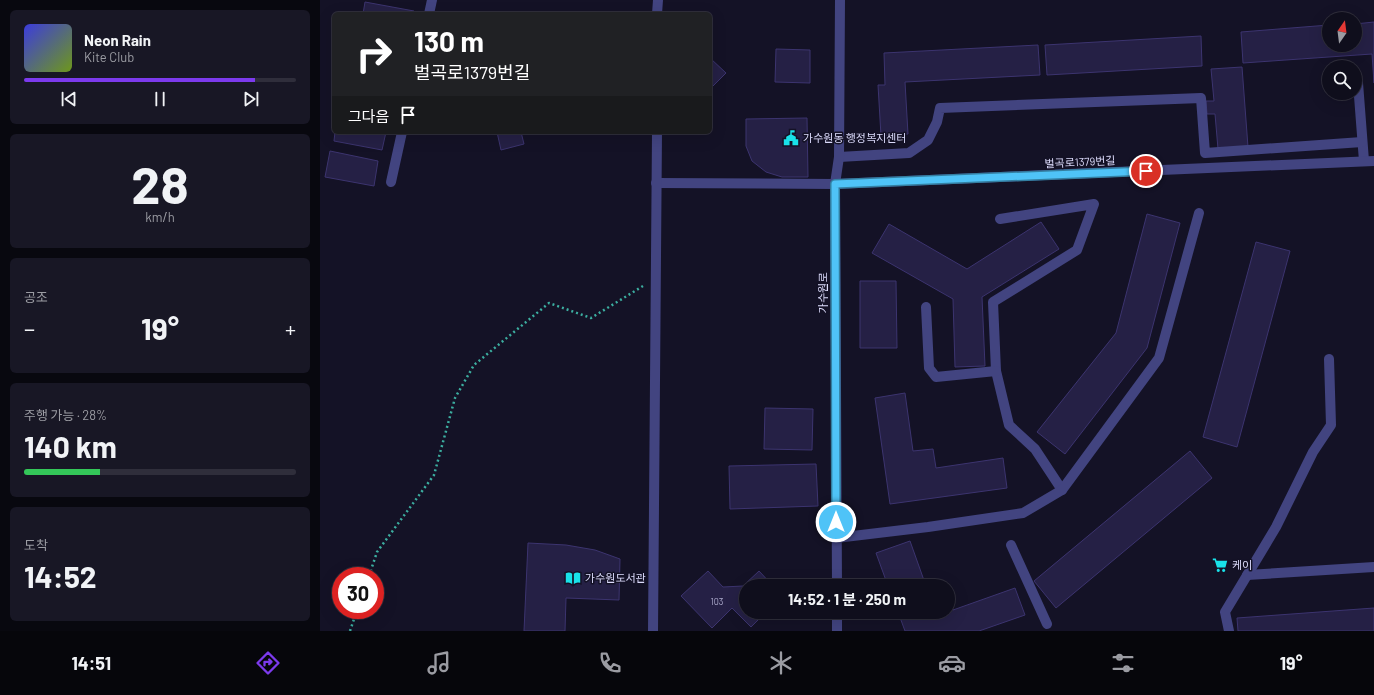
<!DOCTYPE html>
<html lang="ko">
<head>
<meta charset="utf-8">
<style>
	:root { --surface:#0f0e1c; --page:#181725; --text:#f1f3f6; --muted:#9b9ca3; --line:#2f2e3b; --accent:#7c3aed }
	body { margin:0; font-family:Barlow,"Noto Sans KR",sans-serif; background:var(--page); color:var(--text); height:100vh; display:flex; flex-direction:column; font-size:15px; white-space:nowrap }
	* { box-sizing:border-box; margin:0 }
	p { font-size:13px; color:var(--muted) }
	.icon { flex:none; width:22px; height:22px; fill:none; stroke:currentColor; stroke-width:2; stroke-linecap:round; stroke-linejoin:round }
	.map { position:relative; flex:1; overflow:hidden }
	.panel { display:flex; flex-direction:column; gap:10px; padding:10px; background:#08080f; width:320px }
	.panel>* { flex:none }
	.hud { position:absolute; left:12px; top:12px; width:380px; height:122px; border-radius:6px; box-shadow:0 4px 16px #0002,0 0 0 1px var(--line); background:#202124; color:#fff; overflow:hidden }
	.needle { width:26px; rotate:14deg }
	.controls { position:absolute; left:1002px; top:12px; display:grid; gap:8px }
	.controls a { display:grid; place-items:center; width:40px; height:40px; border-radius:50%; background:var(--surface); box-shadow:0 4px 16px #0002,0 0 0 1px var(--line); font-size:20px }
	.speed { position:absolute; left:12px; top:567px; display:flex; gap:8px; font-size:20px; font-weight:700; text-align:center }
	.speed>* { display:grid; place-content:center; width:52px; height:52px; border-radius:50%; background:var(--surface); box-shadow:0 4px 16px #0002,0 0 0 1px var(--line); line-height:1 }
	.speed .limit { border:6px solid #d22; background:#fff; color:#111 }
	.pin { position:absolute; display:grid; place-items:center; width:34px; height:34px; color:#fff; margin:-17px; border:2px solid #fff; border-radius:50%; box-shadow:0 1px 4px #0007 }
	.me { position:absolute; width:44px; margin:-22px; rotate:0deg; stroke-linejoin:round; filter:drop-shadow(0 0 3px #0008) }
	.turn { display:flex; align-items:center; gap:14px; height:84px; padding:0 16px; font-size:18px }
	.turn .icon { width:52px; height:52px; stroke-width:2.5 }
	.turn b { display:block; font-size:28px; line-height:34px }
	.then { display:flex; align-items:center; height:38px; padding:0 16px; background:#0003; gap:8px; font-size:15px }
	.big { font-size:30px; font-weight:700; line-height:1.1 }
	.panel .card { flex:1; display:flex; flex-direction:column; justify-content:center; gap:6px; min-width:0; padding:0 14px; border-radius:6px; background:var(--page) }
	.panel .dial { align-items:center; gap:0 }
	.dial b { font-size:52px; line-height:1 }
	.song { display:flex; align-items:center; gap:12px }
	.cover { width:48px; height:48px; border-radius:6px; background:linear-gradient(135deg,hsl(240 70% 55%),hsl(80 70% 35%)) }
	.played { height:4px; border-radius:2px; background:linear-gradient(90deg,var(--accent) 85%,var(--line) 85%) }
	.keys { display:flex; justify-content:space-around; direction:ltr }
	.heat { display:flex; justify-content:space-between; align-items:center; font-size:22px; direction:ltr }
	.charge { height:6px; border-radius:3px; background:linear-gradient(90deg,#34c759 28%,var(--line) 0) }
	.trip { position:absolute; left:419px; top:579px; width:216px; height:40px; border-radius:20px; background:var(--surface); box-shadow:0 4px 16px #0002,0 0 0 1px var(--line); font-weight:700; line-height:40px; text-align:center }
	.tabs { display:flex; height:64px; justify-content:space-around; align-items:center; background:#06060b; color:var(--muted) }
	.tabs .icon { width:28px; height:28px }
	.tabs .on { color:var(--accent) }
	.tabs b { font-size:18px; color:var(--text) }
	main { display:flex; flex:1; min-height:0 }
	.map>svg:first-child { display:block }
</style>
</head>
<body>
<main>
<section class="panel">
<div class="card">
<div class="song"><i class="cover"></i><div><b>Neon Rain</b><p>Kite Club</p></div></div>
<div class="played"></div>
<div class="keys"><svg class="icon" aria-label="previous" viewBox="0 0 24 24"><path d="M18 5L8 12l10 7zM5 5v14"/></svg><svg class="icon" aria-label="pause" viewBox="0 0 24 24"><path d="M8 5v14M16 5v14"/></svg><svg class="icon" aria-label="next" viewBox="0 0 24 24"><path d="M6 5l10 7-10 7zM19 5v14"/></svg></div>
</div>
<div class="card dial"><b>28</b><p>km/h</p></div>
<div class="card"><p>공조</p>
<div class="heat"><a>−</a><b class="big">19°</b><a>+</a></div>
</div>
<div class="card"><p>주행 가능 · 28%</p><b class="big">140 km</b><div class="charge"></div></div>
<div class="card"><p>도착</p><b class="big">14:52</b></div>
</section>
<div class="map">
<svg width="1054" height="631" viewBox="0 0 1054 631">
	<rect width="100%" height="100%" fill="#141226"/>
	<g fill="#252045" stroke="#3c346f">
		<path d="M45 2 94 11 93 14H43Z"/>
		<path d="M1054 22V83L1052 54 923 63 921 32 1009 25V45H1035V24Z"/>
		<path d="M881 36 882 66 727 75 725 45Z"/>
		<path d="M718 45 720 75 585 82 588 134 561 136 558 85H565L564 53Z"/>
		<path d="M456 49 490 50V83L455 82Z"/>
		<path d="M390 58 406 73 390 89Z"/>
		<path d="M922 67 928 147 898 149 895 114H887L886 101H894L891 69Z"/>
		<path d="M487 118 488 177H462L446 172 432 161 426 146V119Z"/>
		<path d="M15 132H66L62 150 14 141Z"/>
		<path d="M177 132H201L204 144 181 150Z"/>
		<path d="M10 151 58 161 54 186 5 177Z"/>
		<path d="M827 214 860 223 827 348 745 454 717 432 796 333Z"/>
		<path d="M721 222 739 249 662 297 665 366 635 367 633 299 552 253 569 224 647 269Z"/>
		<path d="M936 242 970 251 917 447 883 437Z"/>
		<path d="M540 281H576L577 348H540Z"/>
		<path d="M585 393 593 451 613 449 616 468 683 458 687 488 570 504 555 398Z"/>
		<path d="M445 408 493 409 492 450 444 449Z"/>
		<path d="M870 451 892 478 736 608 714 581Z"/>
		<path d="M496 464 498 506 410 509 409 466Z"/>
		<path d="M590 541 606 586H568L556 553Z"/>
		<path d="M208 543 246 545 275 550 300 559 299 600 246 598 245 631H204Z"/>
		<path d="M388 571 403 587 423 586 439 571 453 586H426V612H446L431 627 412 608 392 628 361 596Z"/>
		<path d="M695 588 705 615 659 631H585L578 612H628V596L633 610Z"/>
		<path d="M1054 608V631H918L917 618Z"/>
	</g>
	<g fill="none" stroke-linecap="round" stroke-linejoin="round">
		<g stroke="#3caea0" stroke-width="2.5" stroke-dasharray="2 3" stroke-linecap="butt">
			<path d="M49 576 57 552 114 475 135 398 154 365 229 303 271 318 323 286"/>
			<path d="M30 631 37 610"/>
		</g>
		<g stroke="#424480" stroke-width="10">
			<path d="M109 14 112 0"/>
			<path d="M1038 83 1044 161"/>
			<path d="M519 157 589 153 608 140 617 122 620 108 881 98 885 153 1042 142"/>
			<path d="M71 182 82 132"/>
			<path d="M680 219 774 204 757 250 673 302 676 371 689 425 715 449 742 490"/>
			<path d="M606 307 609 368 616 377 676 371"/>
			<path d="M516 538 608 527 703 513 742 490 839 358 879 213"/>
			<path d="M691 545 727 624"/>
			<path d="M927 575 1054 567"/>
			<path d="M909 631 905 612 956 527 993 452 1011 425 1009 359"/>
		</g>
		<g stroke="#424480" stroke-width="10">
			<path d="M337 14 338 0"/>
			<path d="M336 183 515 184 1054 161"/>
			<path d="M517 586 515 184 519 157 520 0"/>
			<path d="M333 631 337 132"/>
			<path d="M517 631V612"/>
		</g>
	</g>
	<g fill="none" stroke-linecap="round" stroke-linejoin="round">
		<g stroke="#337fa1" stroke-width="10">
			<path id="route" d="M516 522 515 184 826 171"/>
		</g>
		<use href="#route" stroke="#4fc3f7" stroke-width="7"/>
	</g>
	<defs>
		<g id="civic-bare" transform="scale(1.2)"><path d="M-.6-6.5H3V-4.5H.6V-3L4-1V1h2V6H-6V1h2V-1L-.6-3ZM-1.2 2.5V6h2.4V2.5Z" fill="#19e2e9" stroke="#141226" stroke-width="2.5" paint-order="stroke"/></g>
		<g id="supermarket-bare" transform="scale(1.2)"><path d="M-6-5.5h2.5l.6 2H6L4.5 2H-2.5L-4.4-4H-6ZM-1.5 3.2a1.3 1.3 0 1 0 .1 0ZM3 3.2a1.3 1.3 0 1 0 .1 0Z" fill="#19e2e9" stroke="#141226" stroke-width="2.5" paint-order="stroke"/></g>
		<g id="library-bare" transform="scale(1.2)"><path d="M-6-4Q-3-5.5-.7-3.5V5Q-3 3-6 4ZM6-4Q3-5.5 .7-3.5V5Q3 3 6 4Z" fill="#19e2e9" stroke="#141226" stroke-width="2.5" paint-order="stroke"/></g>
	</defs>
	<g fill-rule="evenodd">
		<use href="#civic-bare" x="471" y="138"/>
		<use href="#supermarket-bare" x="900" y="565"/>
		<use href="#library-bare" x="253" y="578"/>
	</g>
	<g text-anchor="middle" stroke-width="3" stroke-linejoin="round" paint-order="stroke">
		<g font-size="9" fill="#aeacce">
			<text x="397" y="605">103</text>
		</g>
		<g font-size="11" fill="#dcdbfb" stroke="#141226" text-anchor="start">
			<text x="483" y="142">가수원동 행정복지센터</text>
			<text x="912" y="569">케이</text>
			<text x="265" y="582">가수원도서관</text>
		</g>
		<g font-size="11" fill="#dcdbfb" stroke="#141226">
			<text transform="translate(760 162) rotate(-3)" y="4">벌곡로1379번길</text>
			<text transform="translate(503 293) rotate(-90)" y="4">가수원로</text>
		</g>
	</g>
</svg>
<div class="controls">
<a><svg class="needle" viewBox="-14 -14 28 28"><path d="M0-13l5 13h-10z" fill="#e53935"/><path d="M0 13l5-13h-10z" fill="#9b9ca3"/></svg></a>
<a><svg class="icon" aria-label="search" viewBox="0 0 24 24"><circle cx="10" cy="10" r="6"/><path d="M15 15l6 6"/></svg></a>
</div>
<div class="speed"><div class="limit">30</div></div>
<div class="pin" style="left:826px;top:171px;background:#d93025"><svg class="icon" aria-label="arrive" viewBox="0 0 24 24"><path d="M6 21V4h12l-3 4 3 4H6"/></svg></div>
<svg class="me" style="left:516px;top:522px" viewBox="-20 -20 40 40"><circle r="17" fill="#4fc3f7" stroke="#fff" stroke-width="3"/><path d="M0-11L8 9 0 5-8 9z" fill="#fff"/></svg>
<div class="trip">14:52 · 1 분 · 250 m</div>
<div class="hud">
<div class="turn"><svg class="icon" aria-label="right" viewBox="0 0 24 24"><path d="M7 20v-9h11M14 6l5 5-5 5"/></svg><div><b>130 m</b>벌곡로1379번길</div></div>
<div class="then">그다음<svg class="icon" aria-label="arrive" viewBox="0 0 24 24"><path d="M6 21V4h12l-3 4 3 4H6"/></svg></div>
</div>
</div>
</main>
<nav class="tabs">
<b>14:51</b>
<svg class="icon on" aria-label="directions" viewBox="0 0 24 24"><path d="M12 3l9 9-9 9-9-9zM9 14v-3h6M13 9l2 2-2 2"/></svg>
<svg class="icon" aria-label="music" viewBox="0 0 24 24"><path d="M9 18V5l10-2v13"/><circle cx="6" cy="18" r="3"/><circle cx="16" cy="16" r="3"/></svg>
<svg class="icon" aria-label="phone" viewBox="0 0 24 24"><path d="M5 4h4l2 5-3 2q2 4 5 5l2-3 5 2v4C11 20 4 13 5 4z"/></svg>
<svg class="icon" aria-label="climate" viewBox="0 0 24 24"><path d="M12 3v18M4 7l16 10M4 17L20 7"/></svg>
<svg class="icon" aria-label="car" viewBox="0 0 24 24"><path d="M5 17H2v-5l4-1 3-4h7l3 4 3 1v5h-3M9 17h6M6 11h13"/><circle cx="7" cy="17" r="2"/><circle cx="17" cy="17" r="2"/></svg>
<svg class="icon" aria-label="filters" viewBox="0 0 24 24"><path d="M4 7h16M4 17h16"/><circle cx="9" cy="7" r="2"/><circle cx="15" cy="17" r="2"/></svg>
<b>19°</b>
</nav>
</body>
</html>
